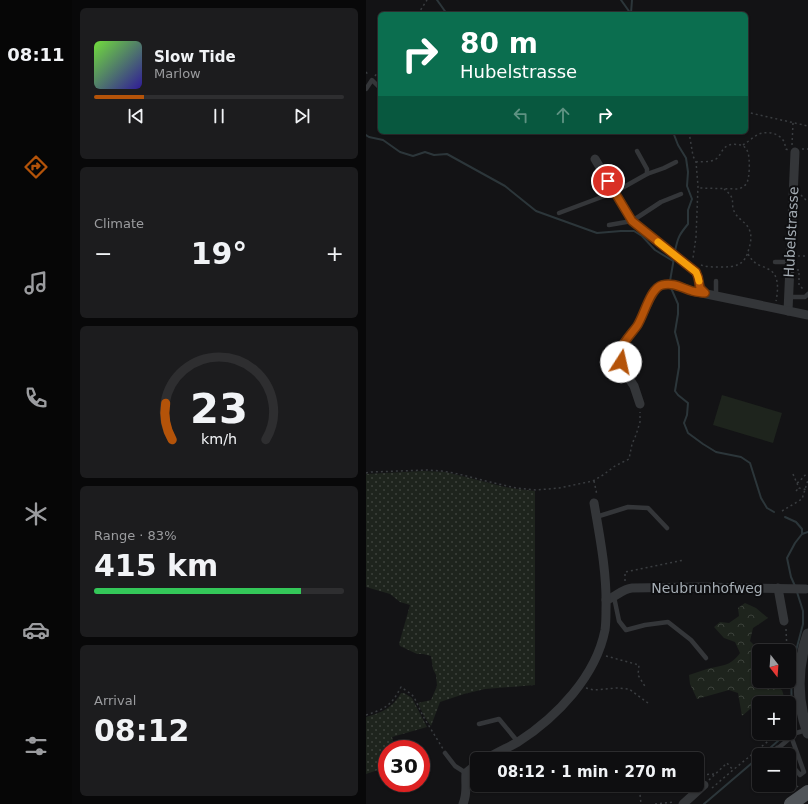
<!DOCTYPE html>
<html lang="en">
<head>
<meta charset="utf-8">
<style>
	:root { --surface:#0e0e10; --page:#1c1c1e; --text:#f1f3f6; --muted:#9b9c9f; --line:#2e2e30; --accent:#b45309 }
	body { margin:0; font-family:"DejaVu Sans",sans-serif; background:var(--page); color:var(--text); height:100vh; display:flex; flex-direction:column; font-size:15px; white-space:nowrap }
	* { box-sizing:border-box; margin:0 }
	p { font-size:13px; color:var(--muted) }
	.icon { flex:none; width:22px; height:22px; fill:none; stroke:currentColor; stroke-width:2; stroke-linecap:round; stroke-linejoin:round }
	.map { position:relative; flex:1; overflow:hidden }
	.sheet { display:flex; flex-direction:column; gap:8px; padding:8px; background:#080809; width:294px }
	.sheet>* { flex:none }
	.banner { position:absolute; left:12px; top:12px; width:370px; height:122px; border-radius:6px; box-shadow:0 1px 3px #0004,0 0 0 1px var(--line); background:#0b6e4f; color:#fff; overflow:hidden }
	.needle { width:26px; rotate:163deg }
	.tools { position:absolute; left:386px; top:644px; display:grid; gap:8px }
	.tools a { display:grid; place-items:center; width:44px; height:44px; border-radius:6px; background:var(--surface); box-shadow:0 1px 3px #0004,0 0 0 1px var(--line); font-size:20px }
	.speed { position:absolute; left:12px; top:740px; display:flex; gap:8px; font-size:20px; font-weight:700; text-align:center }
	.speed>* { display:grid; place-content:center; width:52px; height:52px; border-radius:50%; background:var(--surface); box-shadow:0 1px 3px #0004,0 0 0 1px var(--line); line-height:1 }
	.speed .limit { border:6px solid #d22; background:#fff; color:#111 }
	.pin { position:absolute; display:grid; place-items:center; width:34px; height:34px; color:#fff; margin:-17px; border:2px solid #fff; border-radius:50%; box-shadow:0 1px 4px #0007 }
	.me { position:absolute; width:44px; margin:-22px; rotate:10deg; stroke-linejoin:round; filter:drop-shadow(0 0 3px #0008) }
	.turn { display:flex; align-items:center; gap:14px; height:84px; padding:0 16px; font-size:18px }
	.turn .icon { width:52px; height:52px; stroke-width:2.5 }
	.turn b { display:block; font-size:28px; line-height:34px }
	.lanes { display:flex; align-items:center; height:38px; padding:0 16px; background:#0003; justify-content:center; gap:20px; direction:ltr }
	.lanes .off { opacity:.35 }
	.big { font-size:30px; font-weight:700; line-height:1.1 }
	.sheet .card { flex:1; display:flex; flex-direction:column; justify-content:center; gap:6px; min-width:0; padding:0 14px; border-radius:6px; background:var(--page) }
	.sheet .dial { align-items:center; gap:0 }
	.dial svg { height:104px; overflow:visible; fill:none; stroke:var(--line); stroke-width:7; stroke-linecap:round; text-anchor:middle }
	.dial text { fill:var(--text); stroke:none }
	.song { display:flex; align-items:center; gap:12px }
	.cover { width:48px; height:48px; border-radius:6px; background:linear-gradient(135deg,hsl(100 70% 55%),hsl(250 70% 35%)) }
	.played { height:4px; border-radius:2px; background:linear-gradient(90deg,var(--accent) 20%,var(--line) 20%) }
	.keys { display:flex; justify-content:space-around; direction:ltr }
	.heat { display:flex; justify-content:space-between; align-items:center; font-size:22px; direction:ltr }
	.charge { height:6px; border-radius:3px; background:linear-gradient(90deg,#34c759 83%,var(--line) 0) }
	.trip { position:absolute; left:104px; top:752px; width:234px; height:40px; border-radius:6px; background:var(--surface); box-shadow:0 1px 3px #0004,0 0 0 1px var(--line); font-weight:700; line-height:40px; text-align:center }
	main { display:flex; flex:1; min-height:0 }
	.tabs { display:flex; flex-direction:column; width:72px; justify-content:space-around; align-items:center; background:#060606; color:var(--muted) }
	.tabs .icon { width:28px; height:28px }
	.tabs .current { color:var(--accent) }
	.tabs b { font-size:18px; color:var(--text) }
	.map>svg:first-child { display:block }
</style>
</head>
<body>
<main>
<nav class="tabs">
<b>08:11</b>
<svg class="icon current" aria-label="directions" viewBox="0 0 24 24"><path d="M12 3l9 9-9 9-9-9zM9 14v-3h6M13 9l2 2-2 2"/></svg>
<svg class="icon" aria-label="music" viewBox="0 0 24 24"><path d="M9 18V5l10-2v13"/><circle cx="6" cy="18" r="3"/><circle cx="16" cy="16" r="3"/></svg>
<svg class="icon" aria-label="phone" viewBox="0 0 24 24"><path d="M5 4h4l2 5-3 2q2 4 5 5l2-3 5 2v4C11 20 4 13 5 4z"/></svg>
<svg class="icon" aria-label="climate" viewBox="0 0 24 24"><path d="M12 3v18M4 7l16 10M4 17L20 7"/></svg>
<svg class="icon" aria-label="car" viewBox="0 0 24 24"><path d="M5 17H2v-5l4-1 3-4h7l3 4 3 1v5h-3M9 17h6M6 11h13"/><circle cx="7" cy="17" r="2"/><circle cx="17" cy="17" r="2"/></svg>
<svg class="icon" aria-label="filters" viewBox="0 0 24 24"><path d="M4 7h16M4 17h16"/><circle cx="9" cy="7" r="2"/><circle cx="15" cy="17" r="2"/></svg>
</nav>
<section class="sheet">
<div class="card">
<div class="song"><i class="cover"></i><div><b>Slow Tide</b><p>Marlow</p></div></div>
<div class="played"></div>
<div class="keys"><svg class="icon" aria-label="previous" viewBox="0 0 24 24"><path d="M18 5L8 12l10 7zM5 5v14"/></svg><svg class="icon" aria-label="pause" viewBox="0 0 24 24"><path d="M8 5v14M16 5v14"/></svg><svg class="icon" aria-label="next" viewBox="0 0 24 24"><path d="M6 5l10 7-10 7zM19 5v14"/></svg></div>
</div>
<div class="card"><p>Climate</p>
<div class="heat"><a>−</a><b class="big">19°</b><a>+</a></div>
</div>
<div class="card dial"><svg viewBox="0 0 100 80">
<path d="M14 69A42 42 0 1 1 86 69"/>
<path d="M14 69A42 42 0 0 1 9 41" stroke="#b45309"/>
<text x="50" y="56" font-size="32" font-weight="700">23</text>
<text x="50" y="72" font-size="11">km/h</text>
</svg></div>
<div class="card"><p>Range · 83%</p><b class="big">415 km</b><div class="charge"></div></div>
<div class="card"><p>Arrival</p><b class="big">08:12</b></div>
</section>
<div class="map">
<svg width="442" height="804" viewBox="0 0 442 804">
	<defs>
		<pattern id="grass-dots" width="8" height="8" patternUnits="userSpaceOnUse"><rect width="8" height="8" fill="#1e241d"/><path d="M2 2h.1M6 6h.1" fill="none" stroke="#3c413b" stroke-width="1.8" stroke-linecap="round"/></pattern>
		<pattern id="forest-crowns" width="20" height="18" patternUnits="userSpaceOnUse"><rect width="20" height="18" fill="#1e241d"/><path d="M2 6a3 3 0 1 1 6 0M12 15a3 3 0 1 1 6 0" fill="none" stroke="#3c413b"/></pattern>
	</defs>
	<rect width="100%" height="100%" fill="#131315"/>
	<g fill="url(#grass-dots)">
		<path d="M57 471 80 472 139 487 151 489 169 491V685L119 689 98 694 74 702 65 726 58 716 52 703 65 700 71 686 70 675 67 669 65 656 57 654H51L34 646 33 644 44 605 34 602 24 594 0 587V474Z"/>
		<path d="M35 693H38L46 698 61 727 26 737 30 749H21V767L0 774V717C17 712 26 708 35 693Z"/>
	</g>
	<path fill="url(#forest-crowns)" d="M379 603 390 608 402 618 387 628 384 641 391 648 401 649 404 651H393V681H411V687L416 690 419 700 415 703H391L376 716 372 693 363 690 331 699 324 684 323 675C329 673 335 671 341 669 356 665 364 667 374 653L369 642 358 638 348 627 354 622 363 623 373 616 372 608Z"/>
	<path fill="#1e241d" d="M356 395 416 413 407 443 347 425Z"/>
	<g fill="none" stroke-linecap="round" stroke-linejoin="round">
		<g stroke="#2c363a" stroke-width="2">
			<path d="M71 0 81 14"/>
			<path d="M255 0 265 14"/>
			<path d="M265 13 266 0"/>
			<path d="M307 132 312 145 320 158 322 172 321 186 326 199 322 210V224C313 235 312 237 309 251"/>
			<path d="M0 135 3 137 17 140 34 152 47 156 59 152 68 155 81 154 139 186 170 211 231 233 255 231H268L276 236 289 250 307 261"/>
			<path d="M304 281 308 258"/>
			<path d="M305 288 312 304V314L309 332 313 347V367L309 391 312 395 322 403 321 415 318 423 322 433 337 444 350 452 375 457 384 463 395 498 401 508 408 512"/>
			<path d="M419 517 430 522 436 529V534L429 543 421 558 425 577 429 586"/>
			<path d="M436 534 442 532"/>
			<path d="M423 728 426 721 425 670 437 624V611L431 592"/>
			<path d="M396 755 421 733"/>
			<path d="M338 804 393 757"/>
		</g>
		<g stroke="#3a3d40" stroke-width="1.5" stroke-dasharray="2 3" stroke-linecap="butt">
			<path d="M52 14 61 0"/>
			<path d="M0 72 3 76"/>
			<path d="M9 76 14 69"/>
			<path d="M380 112 442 126"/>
			<path d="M323 132 327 156 330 162 332 186 330 237 327 258 328 260"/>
			<path d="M377 145C382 142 387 137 393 134 401 131 412 133 417 140 419 143 419 146 420 149L422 150"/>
			<path d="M426 145 427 123"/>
			<path d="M436 149H442"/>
			<path d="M330 162C336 161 344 163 350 159 353 157 354 154 356 151 361 143 368 144 376 145 379 147 381 149 382 153 384 158 384 180 380 184 378 187 375 188 372 189L332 188"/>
			<path d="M435 195 442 202"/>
			<path d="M382 254C385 259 388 263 393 265 396 267 400 267 402 269 414 274 412 291 410 301"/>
			<path d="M432 256H442"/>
			<path d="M335 265C340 267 347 267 353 267 370 267 379 266 383 248 385 242 386 235 383 229 380 222 373 220 369 213 363 202 372 200 358 189"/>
			<path d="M431 270H433V285L438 290"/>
			<path d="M0 473 5 472 61 470 76 471 88 473 124 482 150 488 170 490 193 488 227 481 237 475 249 466 263 459 266 444 270 435 274 422V412"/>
			<path d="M427 474 433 488 442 490"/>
			<path d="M228 481 231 495"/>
			<path d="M431 483C436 480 436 477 442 473"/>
			<path d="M430 491 433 488"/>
			<path d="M416 511 436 499 442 480"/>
			<path d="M259 581V572L318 560"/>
			<path d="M420 629 421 651"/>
			<path d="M240 656 273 665 272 675 280 688"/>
			<path d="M220 688 228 690 251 688 263 689 282 703"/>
			<path d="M0 715C19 709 26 705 35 687L45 694 48 697 57 716 77 749"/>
			<path d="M331 775 349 774"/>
			<path d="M430 779 427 782 432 787"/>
			<path d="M343 780 361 763 367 770"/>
			<path d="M273 785 275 804"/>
			<path d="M346 788 367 770 412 733"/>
			<path d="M289 804 309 802"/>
		</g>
		<g stroke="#343639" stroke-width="4.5">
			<path d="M0 89 6 80 14 88"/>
			<path d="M271 151 281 169V174"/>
			<path d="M193 213 249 192 281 174 298 168 310 162"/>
			<path d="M243 225 266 221 295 202 315 194"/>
			<path d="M409 262H424"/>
			<path d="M350 281V296"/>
			<path d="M423 297H439L442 294"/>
			<path d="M230 517 262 507 282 508 301 528"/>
			<path d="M248 597 253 621 260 630 279 625 302 622 325 640 340 658"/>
			<path d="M113 724 133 719 152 742"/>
			<path d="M411 748 417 755"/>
			<path d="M79 753 89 766 100 773"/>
			<path d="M404 755 430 733 437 731 438 726"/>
			<path d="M423 762 434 775 438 772 425 736"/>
		</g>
		<g stroke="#343639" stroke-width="9">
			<path d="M229 159 266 221 330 272 332 277 334 288 339 293"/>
			<path d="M422 311 429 152"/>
			<path d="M274 404 268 386 258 371 255 362 254 355 255 348 259 341 272 325 287 292C297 278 313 286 326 291L442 315"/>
			<path d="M412 588 418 621"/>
			<path d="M240 600C250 597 256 589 266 588L333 587 440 589"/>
			<path d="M120 759C130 753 141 748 152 742 191 717 230 676 239 630 240 623 240 615 240 609 241 573 234 538 228 503"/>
			<path d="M97 804C102 792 99 785 100 773L111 764"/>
			<path d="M317 804 338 785"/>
		</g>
		<path stroke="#343639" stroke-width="11" d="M442 634C430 668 430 700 442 733"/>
		<path stroke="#505458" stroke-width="14" d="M425 804 442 792"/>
	</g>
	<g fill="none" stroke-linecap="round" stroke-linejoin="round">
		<g stroke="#753606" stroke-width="10">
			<path id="route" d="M242 181 266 221 330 272 332 277 334 288 339 293C335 293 330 292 326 291 316 288 307 282 296 285 284 288 278 316 271 326 266 333 258 341 255 349 254 353 255 357 255 362"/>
		</g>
		<use href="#route" stroke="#b45309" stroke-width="7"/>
		<path stroke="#f59e0b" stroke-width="7" d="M292 242 330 272 332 277 333 281"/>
	</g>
	<g text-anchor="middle" stroke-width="4" stroke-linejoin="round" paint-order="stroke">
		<g font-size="14" fill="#a5adb4" stroke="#0e0e10">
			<text transform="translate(425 232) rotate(-87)" y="5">Hubelstrasse</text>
			<text x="341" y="593">Neubrunhofweg</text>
		</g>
	</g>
</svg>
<div class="tools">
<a><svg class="needle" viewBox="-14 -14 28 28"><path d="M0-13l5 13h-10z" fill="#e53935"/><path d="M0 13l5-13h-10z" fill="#9b9c9f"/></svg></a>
<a>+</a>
<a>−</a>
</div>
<div class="speed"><div class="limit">30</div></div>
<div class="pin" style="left:242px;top:181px;background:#d93025"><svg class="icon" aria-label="arrive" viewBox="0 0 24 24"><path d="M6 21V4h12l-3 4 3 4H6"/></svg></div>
<svg class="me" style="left:255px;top:362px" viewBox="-20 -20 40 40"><circle r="19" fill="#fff"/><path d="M0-13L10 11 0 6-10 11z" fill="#b45309"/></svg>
<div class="trip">08:12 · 1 min · 270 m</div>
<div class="banner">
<div class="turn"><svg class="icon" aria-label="right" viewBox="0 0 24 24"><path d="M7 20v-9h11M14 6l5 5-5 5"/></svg><div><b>80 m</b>Hubelstrasse</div></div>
<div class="lanes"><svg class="icon off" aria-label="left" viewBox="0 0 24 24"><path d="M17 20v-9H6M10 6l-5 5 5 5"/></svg><svg class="icon off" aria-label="ahead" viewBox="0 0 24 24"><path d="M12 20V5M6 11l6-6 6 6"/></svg><svg class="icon" aria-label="right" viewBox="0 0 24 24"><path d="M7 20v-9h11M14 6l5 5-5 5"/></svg></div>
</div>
</div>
</main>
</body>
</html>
